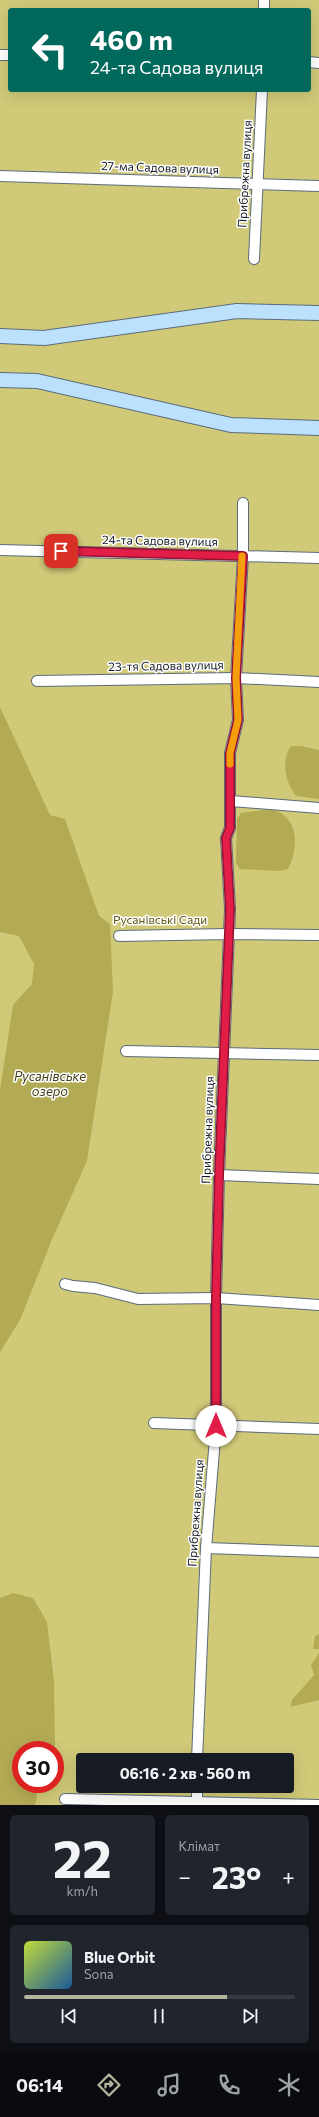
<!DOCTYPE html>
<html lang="uk">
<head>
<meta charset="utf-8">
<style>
	:root { --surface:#171b24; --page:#20242c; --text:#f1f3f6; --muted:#9ea1a6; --line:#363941; --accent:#b4b49e }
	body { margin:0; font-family:Commissioner,sans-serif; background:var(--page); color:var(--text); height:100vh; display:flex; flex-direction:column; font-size:15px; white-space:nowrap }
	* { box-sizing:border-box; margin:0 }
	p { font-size:13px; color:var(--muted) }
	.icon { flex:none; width:22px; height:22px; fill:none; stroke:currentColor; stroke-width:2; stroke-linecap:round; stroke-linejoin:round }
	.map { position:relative; height:1805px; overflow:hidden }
	.drawer { display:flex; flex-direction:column; gap:10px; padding:10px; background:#0d0f14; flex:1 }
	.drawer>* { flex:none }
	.guide { position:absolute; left:8px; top:8px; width:303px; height:84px; border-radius:4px; box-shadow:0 4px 16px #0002; background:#00695c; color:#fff; overflow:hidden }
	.speed { position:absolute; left:12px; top:1741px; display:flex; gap:8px; font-size:20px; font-weight:700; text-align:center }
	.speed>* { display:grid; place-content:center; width:52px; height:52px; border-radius:50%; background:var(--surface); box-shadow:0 4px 16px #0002; line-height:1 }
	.speed .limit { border:6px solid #d22; background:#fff; color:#111 }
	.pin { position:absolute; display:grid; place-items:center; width:34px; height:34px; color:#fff; margin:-17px; border-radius:8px; box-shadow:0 2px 6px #0006 }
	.me { position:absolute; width:44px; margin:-22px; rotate:0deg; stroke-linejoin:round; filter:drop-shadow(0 0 3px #0008) }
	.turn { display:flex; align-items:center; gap:14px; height:84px; padding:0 16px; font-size:18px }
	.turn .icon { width:52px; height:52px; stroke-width:2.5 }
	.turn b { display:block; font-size:28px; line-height:34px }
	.big { font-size:30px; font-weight:700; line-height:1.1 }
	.drawer .widget { flex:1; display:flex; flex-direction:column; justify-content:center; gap:6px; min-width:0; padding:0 14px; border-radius:6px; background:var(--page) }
	.drawer .dial { align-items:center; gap:0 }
	.dial b { font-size:52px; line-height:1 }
	.song { display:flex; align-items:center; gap:12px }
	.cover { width:48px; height:48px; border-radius:6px; background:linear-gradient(135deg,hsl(70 70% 55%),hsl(210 70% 35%)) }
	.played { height:4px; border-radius:2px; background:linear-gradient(90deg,var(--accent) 75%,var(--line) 75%) }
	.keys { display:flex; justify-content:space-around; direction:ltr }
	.heat { display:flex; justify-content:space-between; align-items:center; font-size:22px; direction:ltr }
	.drawer .tiles { flex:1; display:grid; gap:10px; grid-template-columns:1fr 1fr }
	.widget:last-child { grid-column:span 2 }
	.trip { position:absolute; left:76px; top:1753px; width:218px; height:40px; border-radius:4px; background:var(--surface); box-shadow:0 4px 16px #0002; font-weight:700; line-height:40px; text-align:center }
	.tabs { display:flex; height:64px; justify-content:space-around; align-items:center; background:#090b0e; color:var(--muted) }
	.tabs .icon { width:28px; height:28px }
	.tabs .selected { color:var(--accent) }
	.tabs b { font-size:18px; color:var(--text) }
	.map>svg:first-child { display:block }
</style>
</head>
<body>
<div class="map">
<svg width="319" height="1805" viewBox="0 0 319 1805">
	<rect width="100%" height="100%" fill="#eff7ff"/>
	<path fill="#d0c978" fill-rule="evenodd" d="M0 0H319V1805H0ZM10 10H309V90H10ZM21 1750H55V1784H21ZM83 1760H287V1786H83Z"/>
	<g fill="#b3ab54">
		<path d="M0 707 50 815 65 819 99 916 110 924 113 992 87 1161 53 1237 20 1320 0 1352V1090L13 1005 32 984 34 964 19 936 0 932Z"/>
		<path d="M291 746H301L319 750V799L296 796C286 784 280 760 291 746Z"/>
		<path d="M271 809C299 816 299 847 288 869L278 871 240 869 236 863 237 819 241 813Z"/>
		<path d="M13 1593 33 1598 47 1622 54 1681 55 1747 53 1750H21V1784H35L37 1796 35 1805H0V1598Z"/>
		<path d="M319 1634V1649H313L315 1636Z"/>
		<path d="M319 1653V1700L290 1707 292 1700 314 1675 311 1665Z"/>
	</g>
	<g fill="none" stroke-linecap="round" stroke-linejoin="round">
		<g stroke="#5b6c7d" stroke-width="12">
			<g id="minor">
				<path d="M264 0V10"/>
				<path d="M0 55H10"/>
				<path d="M309 62 319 63"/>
				<path d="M0 176 319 186"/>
				<path d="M254 259 262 90"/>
				<path d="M0 550 319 558"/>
				<path d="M37 681 236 678 319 682"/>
				<path d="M231 801 319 808"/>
				<path d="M119 936 228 934 319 935"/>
				<path d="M126 1051 319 1055"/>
				<path d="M219 1175 319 1179"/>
				<path d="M65 1284 73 1286 95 1288 138 1299 216 1298 319 1305"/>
				<path d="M154 1423 319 1429"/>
				<path d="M206 1548 319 1552"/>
				<path d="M197 1760 206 1548 216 1426V1298L219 1175 230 909 226 838 230 828V753L238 720 236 678 243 556V503"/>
				<path d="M65 1799 319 1805"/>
				<path d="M197 1805V1786"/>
			</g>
		</g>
		<g stroke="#5b6c7d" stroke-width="16">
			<g id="secondary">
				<path d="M0 336 44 338 237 311 319 313"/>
				<path d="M0 380 37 381 231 425 319 428"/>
			</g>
		</g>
		<use href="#minor" stroke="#fff" stroke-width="10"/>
		<use href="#secondary" stroke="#bbe1fc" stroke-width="14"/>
	</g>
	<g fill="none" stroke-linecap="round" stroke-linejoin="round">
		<g stroke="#92132f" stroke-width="10">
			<path id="route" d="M61 551 243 556 236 678 238 720 230 753V828L226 838 230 909 219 1175 216 1298V1426"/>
		</g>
		<use href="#route" stroke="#e11d48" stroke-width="7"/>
		<path stroke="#f59e0b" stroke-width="7" d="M230 764V753L238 720 236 678 242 556"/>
	</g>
	<g text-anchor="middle" stroke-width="3" stroke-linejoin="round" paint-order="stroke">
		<g font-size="12" fill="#141b22" stroke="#fff">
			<text transform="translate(160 168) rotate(2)" y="4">27-ма Садова вулиця</text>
			<text transform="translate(245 174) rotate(-87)" y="4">Прибрежна вулиця</text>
			<text transform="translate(160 541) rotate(1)" y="4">24-та Садова вулиця</text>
			<text transform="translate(166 666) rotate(-1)" y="4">23-тя Садова вулиця</text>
			<text transform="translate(208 1130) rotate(-88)" y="4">Прибрежна вулиця</text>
			<text transform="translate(196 1513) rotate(-86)" y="4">Прибрежна вулиця</text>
		</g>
		<g font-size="12" fill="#5d5715" stroke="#fff">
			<text x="160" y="924">Русанівські Сади</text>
		</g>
		<g font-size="13" font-style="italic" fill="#44411b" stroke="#fff">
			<text x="50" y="1081">Русанівське<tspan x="50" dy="15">озеро</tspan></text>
		</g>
	</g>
</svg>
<div class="speed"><div class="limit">30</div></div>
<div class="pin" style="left:61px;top:551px;background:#d93025"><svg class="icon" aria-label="arrive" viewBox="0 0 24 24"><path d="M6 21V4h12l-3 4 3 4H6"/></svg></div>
<svg class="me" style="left:216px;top:1426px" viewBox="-20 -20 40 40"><circle r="19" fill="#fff"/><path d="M0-13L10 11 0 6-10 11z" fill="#e11d48"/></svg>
<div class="trip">06:16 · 2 хв · 560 m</div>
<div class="guide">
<div class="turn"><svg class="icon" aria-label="left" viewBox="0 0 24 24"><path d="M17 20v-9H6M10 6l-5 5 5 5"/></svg><div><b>460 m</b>24-та Садова вулиця</div></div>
</div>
</div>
<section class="drawer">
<div class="tiles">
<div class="widget dial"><b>22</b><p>km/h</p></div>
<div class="widget"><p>Клімат</p>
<div class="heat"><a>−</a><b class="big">23°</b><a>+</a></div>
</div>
<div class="widget">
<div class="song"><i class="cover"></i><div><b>Blue Orbit</b><p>Sona</p></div></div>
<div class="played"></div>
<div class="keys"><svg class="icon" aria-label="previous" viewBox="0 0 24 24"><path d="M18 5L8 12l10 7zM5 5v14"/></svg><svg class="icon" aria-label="pause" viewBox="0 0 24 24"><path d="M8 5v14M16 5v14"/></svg><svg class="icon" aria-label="next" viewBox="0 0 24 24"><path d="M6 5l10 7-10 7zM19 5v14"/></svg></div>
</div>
</div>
</section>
<nav class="tabs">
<b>06:14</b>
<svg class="icon selected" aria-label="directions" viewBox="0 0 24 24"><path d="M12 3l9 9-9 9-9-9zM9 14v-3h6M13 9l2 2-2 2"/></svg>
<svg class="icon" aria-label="music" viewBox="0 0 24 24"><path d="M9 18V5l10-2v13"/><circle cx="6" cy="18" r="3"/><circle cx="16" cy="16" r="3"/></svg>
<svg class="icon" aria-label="phone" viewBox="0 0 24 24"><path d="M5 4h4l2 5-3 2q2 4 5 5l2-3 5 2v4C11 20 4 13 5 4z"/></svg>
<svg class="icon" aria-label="climate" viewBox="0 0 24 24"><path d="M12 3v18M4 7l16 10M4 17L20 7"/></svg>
</nav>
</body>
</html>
